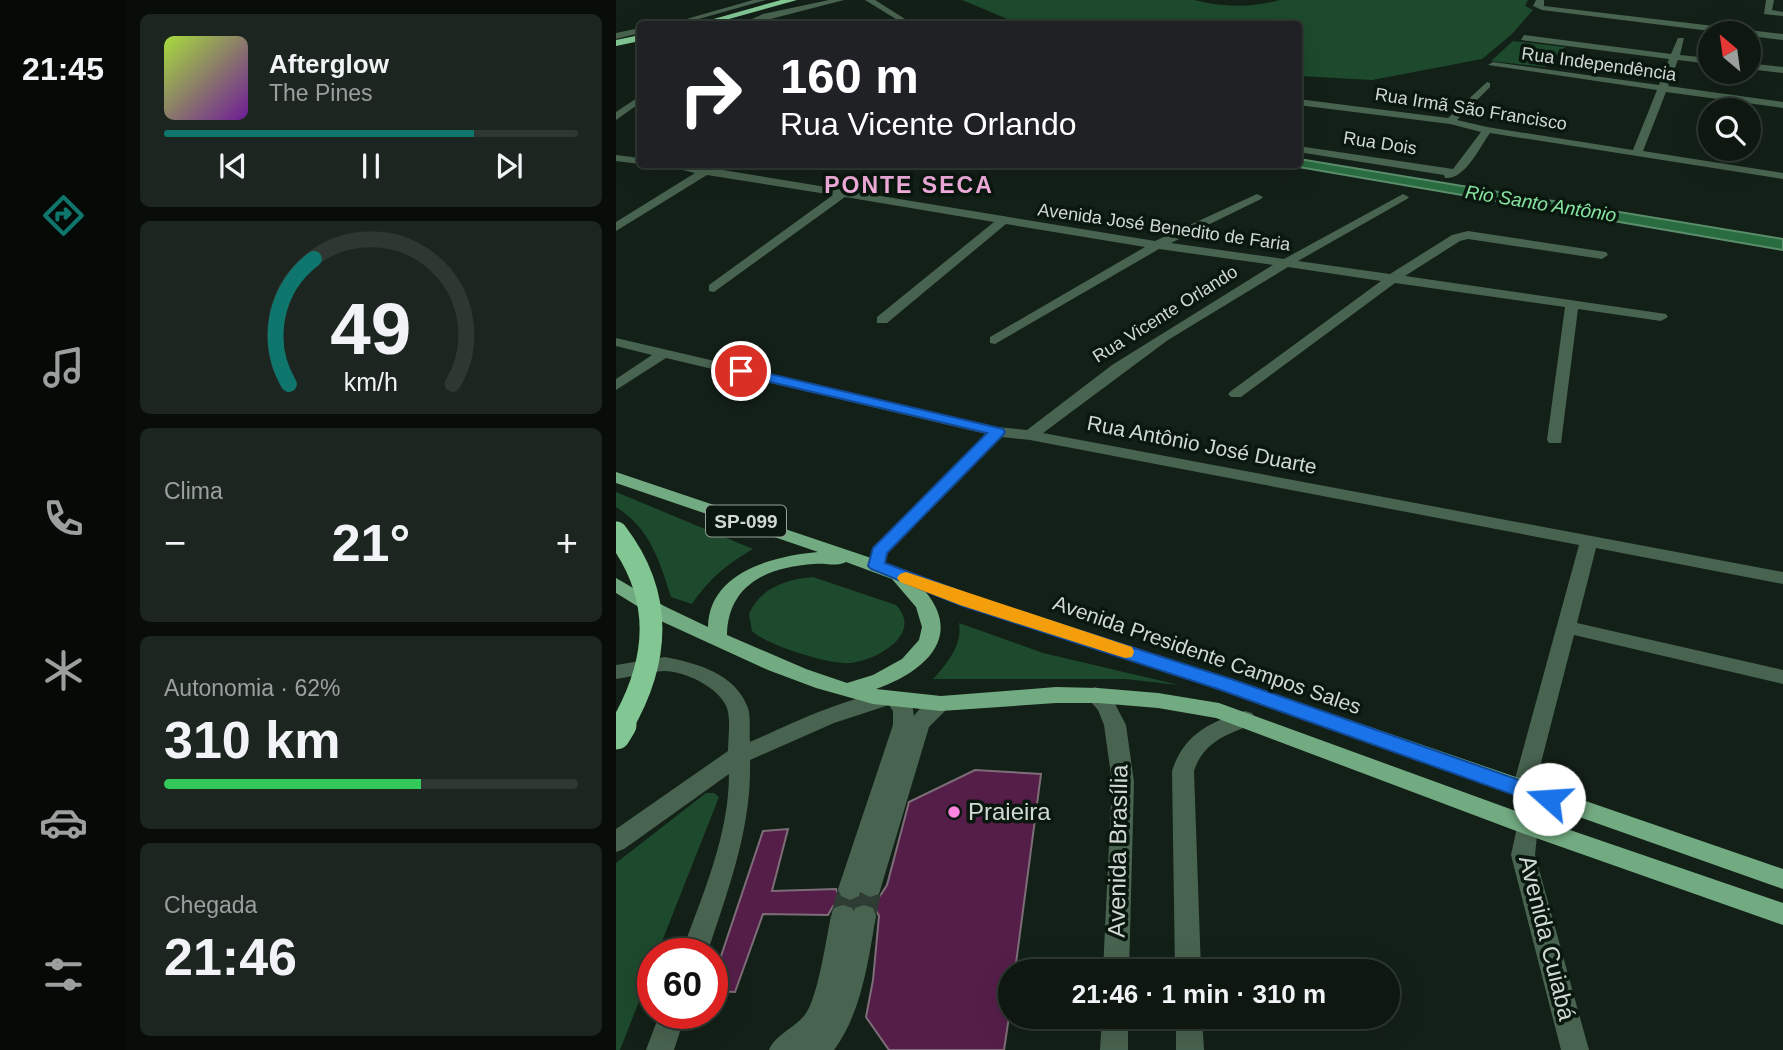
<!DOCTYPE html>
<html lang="pt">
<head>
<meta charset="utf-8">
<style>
	:root { --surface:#0e1811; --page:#1c251f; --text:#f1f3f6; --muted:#9ba09f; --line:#2e3731; --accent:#0f766e }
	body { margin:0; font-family:Arial,sans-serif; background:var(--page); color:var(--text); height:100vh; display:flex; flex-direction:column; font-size:26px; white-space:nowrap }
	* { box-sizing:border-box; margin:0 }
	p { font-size:23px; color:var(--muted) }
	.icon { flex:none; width:38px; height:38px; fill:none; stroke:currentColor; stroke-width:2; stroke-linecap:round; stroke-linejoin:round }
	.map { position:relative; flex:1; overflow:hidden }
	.panel { display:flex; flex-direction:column; gap:14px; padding:14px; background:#080d09; width:490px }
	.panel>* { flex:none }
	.hud { position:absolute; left:21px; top:21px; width:665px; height:147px; border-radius:7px; box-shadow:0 7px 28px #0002,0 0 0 2px var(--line); background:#202124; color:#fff; overflow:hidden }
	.needle { width:46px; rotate:331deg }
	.buttons { position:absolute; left:1082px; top:21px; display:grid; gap:14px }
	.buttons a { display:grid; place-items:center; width:63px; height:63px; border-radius:50%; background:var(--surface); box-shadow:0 7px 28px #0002,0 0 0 2px var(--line); font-size:35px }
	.speed { position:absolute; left:21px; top:938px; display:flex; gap:14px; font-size:35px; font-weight:700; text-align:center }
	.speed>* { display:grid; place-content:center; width:91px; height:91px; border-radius:50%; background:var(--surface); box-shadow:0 7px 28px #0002,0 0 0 2px var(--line); line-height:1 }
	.speed .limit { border:10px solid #d22; background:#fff; color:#111 }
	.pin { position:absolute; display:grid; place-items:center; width:60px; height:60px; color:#fff; margin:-30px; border:4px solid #fff; border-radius:50%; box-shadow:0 2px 7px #0007 }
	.me { position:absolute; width:77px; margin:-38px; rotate:289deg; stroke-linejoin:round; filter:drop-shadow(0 0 5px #0008) }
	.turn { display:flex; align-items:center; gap:24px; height:147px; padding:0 28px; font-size:32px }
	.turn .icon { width:91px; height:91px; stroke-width:2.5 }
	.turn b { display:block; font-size:49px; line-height:60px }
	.big { font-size:52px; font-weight:800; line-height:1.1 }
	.panel .tile { flex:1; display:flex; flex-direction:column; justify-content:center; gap:10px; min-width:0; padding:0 24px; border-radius:10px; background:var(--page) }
	.panel .dial { align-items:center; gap:0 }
	.dial svg { height:182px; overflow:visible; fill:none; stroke:var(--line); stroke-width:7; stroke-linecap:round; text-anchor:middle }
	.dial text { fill:var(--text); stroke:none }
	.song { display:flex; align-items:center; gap:21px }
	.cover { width:84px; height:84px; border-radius:10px; background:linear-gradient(135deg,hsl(80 70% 55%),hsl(280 70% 35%)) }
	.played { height:7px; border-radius:4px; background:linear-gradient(90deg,var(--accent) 75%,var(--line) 75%) }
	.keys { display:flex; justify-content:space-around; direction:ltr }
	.heat { display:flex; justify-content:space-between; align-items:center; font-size:38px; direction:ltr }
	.charge { height:10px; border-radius:5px; background:linear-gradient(90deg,#34c759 62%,var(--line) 0) }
	.trip { position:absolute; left:382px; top:959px; width:402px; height:70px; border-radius:35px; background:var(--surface); box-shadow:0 7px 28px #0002,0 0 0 2px var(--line); font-weight:800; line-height:70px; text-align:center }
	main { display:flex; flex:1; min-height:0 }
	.tab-bar { display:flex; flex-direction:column; width:126px; justify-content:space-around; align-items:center; background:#060a07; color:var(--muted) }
	.tab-bar .icon { width:49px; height:49px }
	.tab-bar .on { color:var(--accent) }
	.tab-bar b { font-size:32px; color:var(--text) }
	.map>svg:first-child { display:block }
</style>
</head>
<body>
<main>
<nav class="tab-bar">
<b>21:45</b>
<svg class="icon on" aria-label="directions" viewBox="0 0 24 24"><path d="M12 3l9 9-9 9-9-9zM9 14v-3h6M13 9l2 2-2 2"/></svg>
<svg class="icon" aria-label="music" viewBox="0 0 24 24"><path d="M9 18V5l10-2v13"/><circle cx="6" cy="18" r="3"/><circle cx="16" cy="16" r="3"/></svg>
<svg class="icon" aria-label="phone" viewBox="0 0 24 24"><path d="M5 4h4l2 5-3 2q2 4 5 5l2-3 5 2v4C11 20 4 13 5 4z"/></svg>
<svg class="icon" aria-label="climate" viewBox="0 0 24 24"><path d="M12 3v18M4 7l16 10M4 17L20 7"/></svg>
<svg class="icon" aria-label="car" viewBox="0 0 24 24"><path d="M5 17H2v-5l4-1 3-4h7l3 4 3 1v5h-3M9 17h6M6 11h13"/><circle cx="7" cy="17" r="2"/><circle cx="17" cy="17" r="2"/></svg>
<svg class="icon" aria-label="filters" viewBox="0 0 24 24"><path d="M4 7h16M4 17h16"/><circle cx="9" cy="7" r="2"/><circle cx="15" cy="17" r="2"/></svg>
</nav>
<section class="panel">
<div class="tile">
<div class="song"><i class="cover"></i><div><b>Afterglow</b><p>The Pines</p></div></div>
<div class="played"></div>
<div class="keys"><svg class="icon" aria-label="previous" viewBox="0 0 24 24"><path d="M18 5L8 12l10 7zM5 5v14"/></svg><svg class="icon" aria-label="pause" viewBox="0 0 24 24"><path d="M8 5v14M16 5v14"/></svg><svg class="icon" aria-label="next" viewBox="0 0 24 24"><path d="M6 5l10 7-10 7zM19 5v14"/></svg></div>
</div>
<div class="tile dial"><svg viewBox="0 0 100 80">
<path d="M14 69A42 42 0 1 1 86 69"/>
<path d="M14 69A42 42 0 0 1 25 14" stroke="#0f766e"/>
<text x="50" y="56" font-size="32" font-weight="700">49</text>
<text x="50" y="72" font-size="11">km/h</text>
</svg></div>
<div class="tile"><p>Clima</p>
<div class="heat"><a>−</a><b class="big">21°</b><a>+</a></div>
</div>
<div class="tile"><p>Autonomia · 62%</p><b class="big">310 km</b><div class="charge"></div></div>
<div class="tile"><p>Chegada</p><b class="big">21:46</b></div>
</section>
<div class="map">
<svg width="1167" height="1050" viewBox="0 0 1167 1050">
	<rect width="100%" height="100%" fill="#132017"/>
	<g fill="#1d4a2c">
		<path d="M346 0H578C607 7 635 8 664 0H912L909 6 917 10 895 35 866 59 756 80 683 76 682 24H403Z"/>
		<path d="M897 41 949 47 929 67 875 61Z"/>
		<path d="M0 492 137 549C111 564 93 579 76 604L55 597C44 562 34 528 0 507Z"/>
		<path d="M197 577 280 605C308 634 260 661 234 663 214 665 150 645 136 631L133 614C144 588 171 579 197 577Z"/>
		<path d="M343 623 427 653 563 685 509 679H317C331 664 347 644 343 623Z"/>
		<path d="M90 793H98L103 797 41 954H37V966L4 1050H0V863Z"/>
	</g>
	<path fill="#286c3f" stroke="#5a8d6b" stroke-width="2" d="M683 159 1167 239V250L671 165 682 164Z"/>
	<path fill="#551e49" stroke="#7d6d78" stroke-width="2" d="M359 770 425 774 399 971H394V1010L388 1050H273L250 1017 257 980 263 916 258 906 249 903 238 906 228 903 217 906 212 915 147 914 119 992 96 991V983L147 831 172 829 156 891 220 889 224 898 233 902 246 896 255 899 264 896 271 885 293 802Z"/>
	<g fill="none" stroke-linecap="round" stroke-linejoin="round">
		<g stroke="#2f3c33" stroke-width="24" stroke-dasharray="24 12" stroke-linecap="butt">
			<path d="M227 916 234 889"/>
			<path d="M248 916 254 887"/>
		</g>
		<g fill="#48634f" fill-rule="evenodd">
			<path d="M137 0H150L65 24H53Z"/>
			<path d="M213 0H228L135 24H125L147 14Z"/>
			<path d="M249 0H259L297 24H288Z"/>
			<path d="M920 0H928V6L1167 34V40L926 10 917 6Z"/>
			<path d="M1150 0H1158L1156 10 1167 12V16L1148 14Z"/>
			<path d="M24 28V33L0 39V33Z"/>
			<path d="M908 35 1055 54 1062 38H1068L1064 55 1094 58V64L1062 60 1052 86 1167 102V108L1050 92 1027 151 1167 173V179L874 133C863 148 849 180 829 178L828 175 682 152V146L837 169 865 132 834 124 682 105V99L832 118 871 82 874 83V87L841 120 871 127 1017 150 1041 90 872 65 877 62 1043 85 1053 59 905 40Z"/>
			<path d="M1132 63 1167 67V73L1132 69Z"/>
			<path d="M24 96V103L0 120V112Z"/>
			<path d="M0 155 24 158V164L0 161Z"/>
			<path d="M42 164H70L539 241 641 194 647 197 645 199 555 243 668 259 787 194 793 197 791 199 682 261 774 274 836 235 852 231 990 252 992 255 986 259 852 239 844 241 789 276 1050 314 1052 317 1045 321 962 309 945 443H933L931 440 949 307 779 283 625 397H615L612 394 615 391 765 281 672 267 552 340 427 433 1167 572V584L980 548 961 623 1167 670V684L958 635 918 790 915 796 907 799 899 796 896 790 963 545 414 440 385 437 272 553 267 570H255L252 566 257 547 370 434 50 358 0 390V379L36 355 0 346V338L381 427 411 430 496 365 657 265 543 249 379 344 374 343V337L529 247 390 224 271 323H261V317L378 222 229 197 98 292 93 291V285L217 195 91 175 0 231V222L79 173Z"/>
			<path d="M49 657C81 663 120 674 132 708 135 717 133 731 134 742 169 727 253 684 287 695L297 709 298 716C306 705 320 693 334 698L337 703 313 727 263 894 254 897 244 892 243 896 234 900 225 896 222 889 277 725V711L273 705 218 723 134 760C136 828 112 890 91 954H65C86 896 113 836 113 774L8 849 0 852V829L112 751C112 739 115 720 111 708 104 688 69 671 48 671 33 672 15 677 0 679V665Z"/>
			<path d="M479 687 486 690 497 700 510 725 518 782 513 971H487L496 782 488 725 482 710 469 695 472 690Z"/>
			<path d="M629 711 636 713 640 719 636 725C610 734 587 743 578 771L585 971H559L556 771C568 734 594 722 629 711Z"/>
			<path d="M911 815 919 818 922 825 919 855 973 1050H945L895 855 903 818Z"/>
			<path d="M227 905 236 908 238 912 239 908 248 905 257 908 260 916C252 961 246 1012 218 1050H153C160 1034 177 1029 188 1016 202 1000 210 939 215 916L218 908Z"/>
			<path d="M44 1013H70L58 1050H30Z"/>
			<path d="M486 1017H512V1050H484Z"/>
			<path d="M560 1017H586L588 1050H560Z"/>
		</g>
		<path fill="#72aa81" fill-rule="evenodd" d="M0 472 267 562 357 595 615 679 1167 869V889L601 689 309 591C349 639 305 673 260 689L325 696 440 687 482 688 542 693 603 703 919 818 1167 903V925L903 832 600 718 542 708 482 703H440L325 711 257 704 200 688 152 670 47 622 0 593V578L48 606 92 627C93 572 157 556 202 552L0 483ZM230 562 276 579 300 607 306 627 303 640 286 659 257 675 231 683 190 669 111 635C112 584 152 567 198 564 209 563 221 567 230 562Z"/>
		<g fill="#82c694" fill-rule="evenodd">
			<path d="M165 0H181L95 24H80Z"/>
			<path d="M24 35V41L0 46V40Z"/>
		</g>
		<path stroke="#82c694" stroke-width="23" d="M0 533C48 596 44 660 5 727"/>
		<path stroke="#82c694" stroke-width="29" d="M0 735 6 725"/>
	</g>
	<path fill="#1a73e8" stroke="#114b97" stroke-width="2" d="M125 367 387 429 389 432 387 435 271 553 269 563 356 596 615 679 940 793 943 799 940 805 933 807 926 805 602 689 344 605 255 569 252 566 257 548 371 433 120 374V368Z"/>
	<path fill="#f59e0b" d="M290 572 516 647 518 652 516 657 509 658 344 605 284 582 281 578 284 574Z"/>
	<circle fill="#fe85e0" stroke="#0a170e" stroke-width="2.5" cx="338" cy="812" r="7"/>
	<g text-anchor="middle" stroke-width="7" stroke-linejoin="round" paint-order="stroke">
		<g font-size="18" fill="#d0d9d2" stroke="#0a170e">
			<text transform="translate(983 64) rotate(8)" y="6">Rua Independência</text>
			<text transform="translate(855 109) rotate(9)" y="6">Rua Irmã São Francisco</text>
			<text transform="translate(764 143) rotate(9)" y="6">Rua Dois</text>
			<text transform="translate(548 227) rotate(8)" y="6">Avenida José Benedito de Faria</text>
			<text transform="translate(549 314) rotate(-32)" y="6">Rua Vicente Orlando</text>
		</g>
		<g font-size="19" font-style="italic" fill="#87e4a2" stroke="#0a170e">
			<text transform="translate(925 203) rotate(9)" y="7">Rio Santo Antônio</text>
		</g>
		<rect fill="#0a170e" stroke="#959f97" stroke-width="2" x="90" y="505.5" width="80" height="31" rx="5"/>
		<g font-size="19" font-weight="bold" fill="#d0d9d2">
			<text x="130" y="528">SP-099</text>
		</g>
		<g font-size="21" fill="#d0d9d2" stroke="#0a170e">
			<text transform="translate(586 445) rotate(11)" y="7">Rua Antônio José Duarte</text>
			<text transform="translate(591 655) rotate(19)" y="7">Avenida Presidente Campos Sales</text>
		</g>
		<g font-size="23" font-weight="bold" letter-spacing="2" fill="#f2aede" stroke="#0a170e">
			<text x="293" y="193">PONTE SECA</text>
		</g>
		<g font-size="24" fill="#d0d9d2" stroke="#0a170e" text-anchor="start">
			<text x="352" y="820">Praieira</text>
		</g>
		<g font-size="24" fill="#d0d9d2" stroke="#0a170e">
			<text transform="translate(502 851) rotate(-89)" y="8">Avenida Brasília</text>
			<text transform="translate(931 938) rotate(76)" y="8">Avenida Cuiabá</text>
		</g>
	</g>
</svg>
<div class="buttons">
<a><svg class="needle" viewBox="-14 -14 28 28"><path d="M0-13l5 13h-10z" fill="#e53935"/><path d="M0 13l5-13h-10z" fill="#9ba09f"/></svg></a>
<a><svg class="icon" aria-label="search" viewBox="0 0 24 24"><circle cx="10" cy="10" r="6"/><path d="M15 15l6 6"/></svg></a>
</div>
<div class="speed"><div class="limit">60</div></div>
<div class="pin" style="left:125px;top:371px;background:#d93025"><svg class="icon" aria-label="arrive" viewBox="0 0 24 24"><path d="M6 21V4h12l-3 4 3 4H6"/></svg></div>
<svg class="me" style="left:933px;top:799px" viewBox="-20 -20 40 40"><circle r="19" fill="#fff"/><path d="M0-13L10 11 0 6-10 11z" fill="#1a73e8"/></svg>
<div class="trip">21:46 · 1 min · 310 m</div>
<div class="hud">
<div class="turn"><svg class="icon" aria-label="right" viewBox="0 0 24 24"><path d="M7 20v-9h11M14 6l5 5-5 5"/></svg><div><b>160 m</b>Rua Vicente Orlando</div></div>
</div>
</div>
</main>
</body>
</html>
